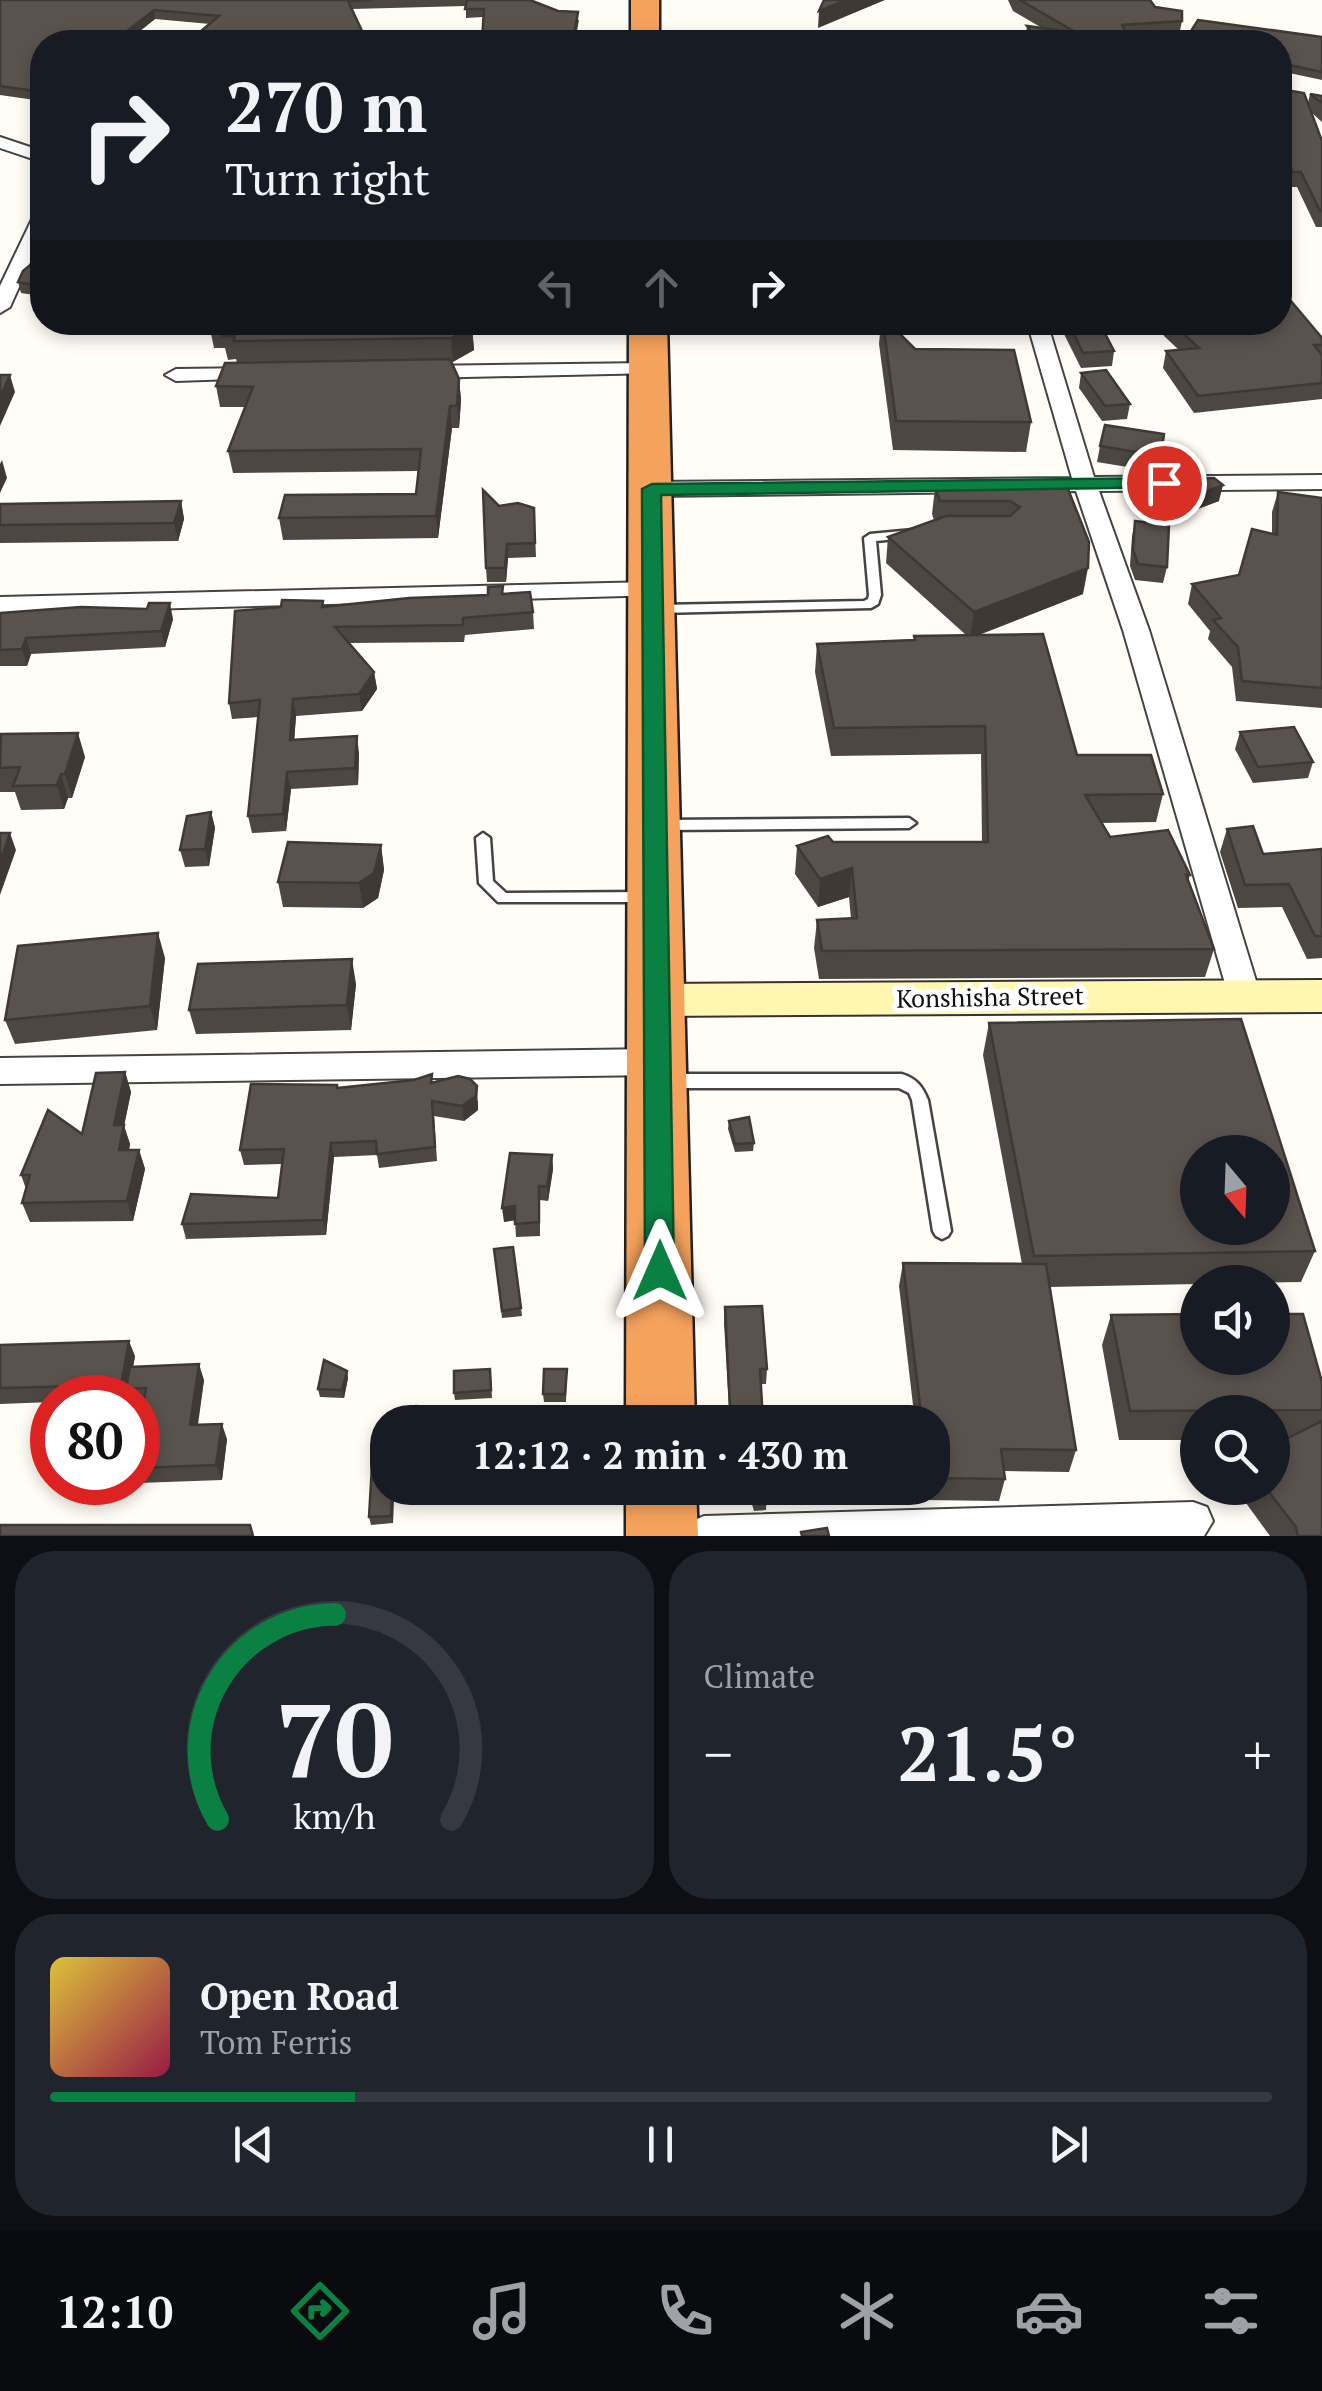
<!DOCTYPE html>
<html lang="en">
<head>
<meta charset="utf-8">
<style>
	:root { --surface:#171b24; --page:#20242c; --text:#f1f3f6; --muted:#9ea1a6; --line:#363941; --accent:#0b8043 }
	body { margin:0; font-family:"PT Serif",serif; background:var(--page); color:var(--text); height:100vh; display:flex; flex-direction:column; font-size:38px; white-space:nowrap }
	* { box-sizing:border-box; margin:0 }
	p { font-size:32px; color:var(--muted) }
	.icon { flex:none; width:55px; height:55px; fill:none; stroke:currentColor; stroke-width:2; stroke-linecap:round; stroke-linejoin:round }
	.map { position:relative; height:1536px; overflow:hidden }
	.side { display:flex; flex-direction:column; gap:15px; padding:15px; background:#0d0f14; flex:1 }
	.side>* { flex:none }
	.hud { position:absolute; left:30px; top:30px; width:1262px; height:305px; border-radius:40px; box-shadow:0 5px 15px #0003; background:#171b24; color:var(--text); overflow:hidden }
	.needle { width:65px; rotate:161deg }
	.controls { position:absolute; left:1180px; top:1135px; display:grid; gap:20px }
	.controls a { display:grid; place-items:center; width:110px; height:110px; border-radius:50%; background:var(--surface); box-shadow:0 5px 15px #0003; font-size:50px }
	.speed { position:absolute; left:30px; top:1375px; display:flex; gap:20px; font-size:50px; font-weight:700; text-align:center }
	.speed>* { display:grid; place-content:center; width:130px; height:130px; border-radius:50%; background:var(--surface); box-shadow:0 5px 15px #0003; line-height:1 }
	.speed .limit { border:15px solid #d22; background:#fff; color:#111 }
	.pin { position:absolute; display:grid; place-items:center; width:85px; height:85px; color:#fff; margin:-42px; border:5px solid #fff; border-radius:50%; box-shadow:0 2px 10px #0007 }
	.me { position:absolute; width:110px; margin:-55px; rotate:0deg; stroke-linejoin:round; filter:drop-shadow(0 0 8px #0008) }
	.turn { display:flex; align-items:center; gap:35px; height:210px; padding:0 30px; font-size:45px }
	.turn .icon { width:130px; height:130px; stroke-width:2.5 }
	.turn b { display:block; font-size:70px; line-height:85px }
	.lanes { display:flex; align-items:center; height:95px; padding:0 30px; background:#0003; justify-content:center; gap:50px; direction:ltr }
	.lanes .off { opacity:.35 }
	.big { font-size:75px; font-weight:700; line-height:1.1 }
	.side .widget { flex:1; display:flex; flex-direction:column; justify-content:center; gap:15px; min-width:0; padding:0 35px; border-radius:40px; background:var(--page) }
	.side .dial { align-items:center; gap:0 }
	.dial svg { height:260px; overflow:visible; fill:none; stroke:var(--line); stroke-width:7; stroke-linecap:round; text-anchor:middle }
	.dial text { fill:var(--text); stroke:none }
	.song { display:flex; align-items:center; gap:30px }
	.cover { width:120px; height:120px; border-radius:15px; background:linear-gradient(135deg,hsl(50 70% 55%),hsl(340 70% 35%)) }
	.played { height:10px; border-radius:5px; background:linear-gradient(90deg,var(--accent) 25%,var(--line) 25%) }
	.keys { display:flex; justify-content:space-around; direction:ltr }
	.heat { display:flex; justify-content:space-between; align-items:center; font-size:55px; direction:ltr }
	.side .tiles { flex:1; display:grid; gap:15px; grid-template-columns:1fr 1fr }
	.widget:last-child { grid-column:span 2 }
	.trip { position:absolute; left:370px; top:1405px; width:580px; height:100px; border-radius:40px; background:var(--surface); box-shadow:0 5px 15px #0003; font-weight:700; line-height:100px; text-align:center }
	.dock { display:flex; height:160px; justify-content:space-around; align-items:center; background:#090b0e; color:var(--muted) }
	.dock .icon { width:70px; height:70px }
	.dock .selected { color:var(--accent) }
	.dock b { font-size:45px; color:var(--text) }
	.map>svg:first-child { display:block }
</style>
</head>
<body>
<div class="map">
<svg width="1322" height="1536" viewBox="0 0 1322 1536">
	<rect width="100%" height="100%" fill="#fffdf5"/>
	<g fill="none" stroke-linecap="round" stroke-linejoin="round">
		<g stroke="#444" stroke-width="5">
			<g id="lane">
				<path d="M913 530 917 531 919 534 917 537 876 541 881 595 878 604 871 608 659 613 653 609 659 605 864 601 868 599 869 595 864 538 870 534Z"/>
				<path d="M909 818 916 823 909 828 662 830 655 825 662 820Z"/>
				<path d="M483 833 490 838 493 881 506 893 646 892 651 893 653 897 651 901 646 902H498L479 883 476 838Z"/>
				<path d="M668 1074H902C917 1079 922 1086 928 1100L951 1231 948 1236 942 1239 936 1236 933 1231 912 1100 909 1093 899 1088H668L662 1086 660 1081 662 1076Z"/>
			</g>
		</g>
		<g stroke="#444" stroke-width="4">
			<g id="street">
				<path d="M0 137 42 151V162L0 148Z"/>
				<path d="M42 211V236L10 307 0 313V286L33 217Z"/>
				<path d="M1027 322H1047L1094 477 1322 475V489L1099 491 1149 630 1260 994 1255 1002 1244 1006 1233 1002 1228 994 1123 630 1076 491 651 496 639 489 651 482 1072 478Z"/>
				<path d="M650 363 661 369 657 373 421 378 410 372 421 366Z"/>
				<path d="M258 368 269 374 265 378 176 381 165 375 176 369Z"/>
				<path d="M653 582 665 590 662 595 0 613V597Z"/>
				<path d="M658 1049 669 1053 674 1062 669 1071 658 1075 0 1084V1058Z"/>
				<path d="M1193 1502 1207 1507 1213 1521 1204 1536H684L690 1522 704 1516Z"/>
			</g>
		</g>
		<g stroke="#333" stroke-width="4">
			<path id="secondary" d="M1322 980V1012L658 1016 643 1012 637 1000 643 988 658 984Z"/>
		</g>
		<g stroke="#222" stroke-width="5">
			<g id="highway">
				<rect x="631" y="0" width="28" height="42"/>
				<path d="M629 322H667L695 1422H626Z"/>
				<path d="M626 1488H696L698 1536H626Z"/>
			</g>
		</g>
		<use href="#lane" fill="#fff" fill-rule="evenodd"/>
		<use href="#street" fill="#fff" fill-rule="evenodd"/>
		<use href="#secondary" fill="#fff6b0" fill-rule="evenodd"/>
		<use href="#highway" fill="#f5a25d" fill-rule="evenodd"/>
	</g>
	<g fill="#4d4742">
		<path d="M0 0H530L579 20 575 42H482L483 17 466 18V6L352 9 363 33 364 42H188L210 24 155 19 126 42H42V101L0 95Z"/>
		<path d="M1008 0H1150L1155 7 1182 21 1179 35 1128 38 1130 42H1027L1025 41 1027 26 1042 28 1013 11Z"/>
		<path d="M1322 37V80L1280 71V42Z"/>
		<path d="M1280 89 1308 103 1310 94 1322 96V122L1312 113 1322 141V227H1316L1297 187H1289L1286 182 1280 183Z"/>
		<path d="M42 255V295L41 296 21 293 18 282Z"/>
		<path d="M881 322H888L915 349 1031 422 1026 452 893 450 879 344Z"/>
		<path d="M1058 322H1099L1114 351 1112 366 1081 368Z"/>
		<path d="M1158 322H1280L1322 338V399L1194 413 1163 368 1166 351 1179 350 1164 336Z"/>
		<path d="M209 324 472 327 474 350 452 362 459 379 461 400 459 428H452L438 538 283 540 279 518 416 494 418 471 233 473 228 451 245 407H220L216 386 237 363 236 359 228 360 225 348H214Z"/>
		<path d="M1081 373 1130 404 1127 419 1102 421 1079 388Z"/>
		<path d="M1100 446 1161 456 1158 472 1097 462Z"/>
		<path d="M1066 484 1083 594 979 635 1077 755 1163 794 1156 822 1102 823 1110 837 1190 875 1188 881 1214 949 1205 977 819 979 814 948 817 920 851 919 849 897 818 907 795 874 797 846 833 842H982L981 754 831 756 815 672 817 644 914 640V636L966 635 886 563 888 537 934 520 932 514 935 488Z"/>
		<path d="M1144 484 1219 501 1168 520 1141 499Z"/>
		<path d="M1278 492 1322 498V708L1236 701 1232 667 1208 639 1210 631 1188 604 1192 584 1239 575 1272 534V512Z"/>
		<path d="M181 501 184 519 178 541 0 543V504Z"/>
		<path d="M499 506 534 508 536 557 508 558 506 582H487L486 568Z"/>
		<path d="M1135 521 1167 567 1163 583 1135 580 1130 566 1132 536Z"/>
		<path d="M503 594 533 612 534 629 465 635 464 642 349 643 374 672 377 689 362 711 296 716 294 740 359 753 358 785 291 789 286 831 252 833 248 816 258 717 232 719 229 703 281 607 323 601 324 607Z"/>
		<path d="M0 613 173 619 165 647 31 654 27 666H0Z"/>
		<path d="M1240 732 1313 762 1308 778 1253 783 1235 749Z"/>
		<path d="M0 736 85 757 72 798H68L64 809 21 810 15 792H0Z"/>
		<path d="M211 812 215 828 209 866 185 867 180 850Z"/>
		<path d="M1227 829 1263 854 1322 849V958L1307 959 1282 907 1238 908 1220 852Z"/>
		<path d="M381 845 384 870 378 898 363 908 283 907 278 882Z"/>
		<path d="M165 958 157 1030 15 1044 5 1020Z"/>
		<path d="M356 984 351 1030 196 1034 189 1010Z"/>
		<path d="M989 1023 1315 1251 1301 1282 1049 1287 1076 1450 1069 1472 1004 1471 1005 1479 999 1501 924 1500 922 1488H932V1422H915L899 1286 903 1263 1022 1264 983 1055Z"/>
		<path d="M125 1072 131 1092 124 1126 130 1144 129 1150H139L145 1169 133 1221 30 1222 22 1203 26 1189 21 1175 82 1134Z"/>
		<path d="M433 1083 478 1101V1110L464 1121 434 1116 437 1161 379 1168 377 1155 334 1157 326 1235 186 1239 182 1224 278 1198 282 1164 244 1165 240 1150 337 1085 338 1088Z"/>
		<path d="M729 1121 754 1143 753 1151 735 1152 728 1129Z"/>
		<path d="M552 1155 553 1169 548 1201 540 1200V1236L516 1237 515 1220 504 1222Z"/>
		<path d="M513 1247 522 1316 502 1318 494 1249Z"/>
		<path d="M725 1307 767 1369 766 1384H761L763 1422H726L727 1408H729L724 1323Z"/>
		<path d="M1111 1315 1322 1382V1536H1270L1235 1488H1272L1285 1440H1272V1412H1198V1440H1119L1102 1345Z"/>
		<path d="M0 1345 135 1356 133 1367 204 1380 198 1425 227 1439 222 1480 138 1483V1438L144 1404H138V1398H130L128 1393 127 1398H52V1402L0 1404Z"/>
		<path d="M347 1371 348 1378 344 1398 320 1397 318 1389Z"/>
		<path d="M491 1377 492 1398 455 1400 454 1393Z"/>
		<path d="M567 1377 566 1402H544L543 1394Z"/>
		<path d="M388 1488H394L393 1523 371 1525 369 1517Z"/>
		<path d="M747 1488H767L766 1510 754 1511Z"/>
	</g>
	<g fill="#3f3936">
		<path d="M846 0H885L818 28 819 11Z"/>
		<path d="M154 10 155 19 126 42H113Z"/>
		<path d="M1290 166 1286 182 1280 183V168Z"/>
		<path d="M42 282V295L41 296 38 286Z"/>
		<path d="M472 327 474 350 453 362 451 338Z"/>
		<path d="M10 375 15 392 0 426V398Z"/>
		<path d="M459 379 461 400 459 428 457 406Z"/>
		<path d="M450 406 452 428 438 538 436 516Z"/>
		<path d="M2 460 7 478 0 493V464Z"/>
		<path d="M1223 485 1219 501 1168 520 1172 504Z"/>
		<path d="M181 501 184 519 178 541 174 523Z"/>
		<path d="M507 544 508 558 506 582 505 568Z"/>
		<path d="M1088 568 1083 594 970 638 974 612Z"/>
		<path d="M170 603 173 619 165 647 161 631Z"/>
		<path d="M26 638 31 654 27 666 22 649Z"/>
		<path d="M374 672 377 689 362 711 359 694Z"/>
		<path d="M293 699 296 716 293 757 290 740Z"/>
		<path d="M78 733 85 757 72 798 65 774Z"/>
		<path d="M357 736 359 753 358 785 355 768Z"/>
		<path d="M287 772 291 789 286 831 283 814Z"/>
		<path d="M61 774 68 798 64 809 57 785Z"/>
		<path d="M211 812 215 828 209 866 205 849Z"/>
		<path d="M10 833 16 850 0 895V862Z"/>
		<path d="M381 845 384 870 378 898 363 908 359 883Z"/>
		<path d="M852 868 849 897 818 907 820 879Z"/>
		<path d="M158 933 165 958 157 1030 150 1006Z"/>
		<path d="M352 959 356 984 351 1030 347 1005Z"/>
		<path d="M125 1072 131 1092 124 1126 130 1144 125 1170 119 1150 114 1125Z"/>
		<path d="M477 1086 478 1110 464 1121 462 1106Z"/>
		<path d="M331 1143 334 1157 326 1235 323 1220Z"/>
		<path d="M139 1150 145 1169 133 1221 127 1201Z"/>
		<path d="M552 1155 553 1169 548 1201 547 1187Z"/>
		<path d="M515 1206 516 1220 504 1222 502 1208Z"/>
		<path d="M129 1341 135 1356 129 1389H126L127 1398H126L121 1385Z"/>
		<path d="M199 1364 204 1380 195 1440 190 1425Z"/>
		<path d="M347 1371 348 1378 344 1398 342 1390Z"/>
		<path d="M222 1424 227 1439 222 1480 216 1465Z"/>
		<path d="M392 1488H394L393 1523 391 1516Z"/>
	</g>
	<g fill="#5a524d" stroke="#3f3936" stroke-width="2.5" fill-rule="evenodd">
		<path d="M0 0H371L348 1 363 33 360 42H188L219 16 154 10 113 42H42V92L0 86Z"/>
		<path d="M467 0H530L558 11 578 12 573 42H482L484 9H465Z"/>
		<path d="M824 0H846L819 11Z"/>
		<path d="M1020 0H1150L1155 7 1182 11V21L1122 25 1130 42H1039L1027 26 1077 33Z"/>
		<path d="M1198 20 1322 37V72L1280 63V42H1184Z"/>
		<path d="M1280 89 1304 93 1322 141V211H1320L1301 172H1293L1290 166 1280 168Z"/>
		<path d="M1310 94 1322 96V103Z"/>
		<path d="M42 255V282L38 286 18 282 23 271Z"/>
		<path d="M1280 288 1322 338V345H1314L1322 355V383L1198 396 1166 351 1199 348 1171 322H1280Z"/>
		<path d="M210 322H465L472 327 451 338 233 341 235 336H223L226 325 209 324Z"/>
		<path d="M883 322H888L915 349 1014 350 1031 422 896 421Z"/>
		<path d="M1068 322H1099L1114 351 1083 353Z"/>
		<path d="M450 359 459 379 457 406H450L436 516 279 518 285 495 416 494 421 449 228 451 253 387 216 386 225 363Z"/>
		<path d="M1106 370 1130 404 1105 406 1081 373Z"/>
		<path d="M0 375H10L0 398Z"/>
		<path d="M1105 425 1164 434 1161 456 1100 446Z"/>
		<path d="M1214 478 1223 485 1172 504 1144 484 1158 479Z"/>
		<path d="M1066 484 1089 542 1088 568 974 612 888 537 946 516H1010L1020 507 1010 501H940L935 488Z"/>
		<path d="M483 490 499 506 518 503 534 508 535 543 507 544 505 568H486Z"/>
		<path d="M1278 492 1322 498V688L1242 681 1238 647 1213 620 1221 618 1192 584 1239 575 1252 529 1277 535Z"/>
		<path d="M181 501 174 523 0 525V504Z"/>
		<path d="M1135 521 1169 525 1167 567 1138 564 1133 550Z"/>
		<path d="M503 586 502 594 530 592 533 612 463 618V625L335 627 374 672 359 694 293 699 290 740 357 736 355 768 287 772 283 814 248 816 260 700 229 703 235 611 281 607 282 600 323 601 322 607 409 598 488 595V587Z"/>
		<path d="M149 603H170L161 631 26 638 22 649 0 650V613L81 607 147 609Z"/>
		<path d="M1043 634 1077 755H1151L1163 794 1085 795 1110 837 1168 830 1190 875H1186L1214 949 822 951 817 920 857 918 852 868 820 879 797 846 828 836 833 842H988L985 726 834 728 817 644 915 640 914 636Z"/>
		<path d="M1294 727 1313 762 1258 767 1240 732Z"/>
		<path d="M78 733 65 774H61L57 785 13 786 20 767 0 768 1 734Z"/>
		<path d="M211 812 205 849 180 850 187 816Z"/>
		<path d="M1253 826 1263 854 1322 849V936H1315L1289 884 1245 885 1227 829Z"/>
		<path d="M0 833H10L0 862Z"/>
		<path d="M288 842 381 845 374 873 359 883 278 882Z"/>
		<path d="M158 933 150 1006 5 1020 18 946Z"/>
		<path d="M352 959 347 1005 189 1010 198 964Z"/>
		<path d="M1241 1019 1315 1251 1034 1256 989 1023ZM1198 1152H1272V1228H1198Z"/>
		<path d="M125 1072 114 1125H124L119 1150H139L127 1201 22 1203 30 1175H21L48 1110 82 1134 96 1073Z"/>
		<path d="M432 1074 431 1083 458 1076 470 1079 477 1086 476 1096 462 1106 432 1101 435 1147 377 1154 376 1141 331 1143 323 1220 182 1224 191 1194 278 1198 284 1149 240 1150 251 1084 337 1085V1088L414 1080Z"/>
		<path d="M749 1117 754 1143 735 1144 729 1121Z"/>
		<path d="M510 1153 552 1155 547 1187 539 1186V1222L515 1224V1206L502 1208Z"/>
		<path d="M513 1247 521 1308 502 1311 494 1249Z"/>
		<path d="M903 1263 1046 1264 1076 1450 1001 1449 1005 1479 932 1478V1422H922Z"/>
		<path d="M762 1306 767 1369H760L763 1422H732L727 1408H730L725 1307Z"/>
		<path d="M1198 1314V1358H1272V1314H1303L1322 1382V1410L1130 1411 1111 1315Z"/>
		<path d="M129 1341 121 1385 0 1388V1345Z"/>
		<path d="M324 1360 347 1371 342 1390 318 1389Z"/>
		<path d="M199 1364 190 1425 222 1424 216 1465 138 1468V1438L146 1388 126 1389 130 1367Z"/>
		<path d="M490 1369 491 1390 454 1393V1371Z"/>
		<path d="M544 1369H567L565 1394H543Z"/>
		<path d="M416 1406 462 1411 460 1422H408Z"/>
		<path d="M1322 1421V1536H1298L1296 1527 1266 1488H1272V1446Z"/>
		<path d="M388 1465V1488H392L391 1516 369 1517 372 1466Z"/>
		<path d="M753 1488H767V1496H756Z"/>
		<path d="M0 1525H250L253 1536H0Z"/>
		<path d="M827 1528 829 1536H802L801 1532Z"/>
	</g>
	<path fill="#0b8043" stroke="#07532c" stroke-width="2.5" d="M1164 478 1171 479V487L661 495 674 1271 670 1280 660 1284 649 1280 645 1271 642 489 652 484Z"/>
	<g text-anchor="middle" stroke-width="10" stroke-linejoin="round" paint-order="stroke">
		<g font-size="25" fill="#111" stroke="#fff">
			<text transform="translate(990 997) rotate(-1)" y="9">Konshisha Street</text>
		</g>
	</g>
</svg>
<div class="controls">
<a><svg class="needle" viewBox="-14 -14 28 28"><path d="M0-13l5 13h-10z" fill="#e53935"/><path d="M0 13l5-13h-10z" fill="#9ea1a6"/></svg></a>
<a><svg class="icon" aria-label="sound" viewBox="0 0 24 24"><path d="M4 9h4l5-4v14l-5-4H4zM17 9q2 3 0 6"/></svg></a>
<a><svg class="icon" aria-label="search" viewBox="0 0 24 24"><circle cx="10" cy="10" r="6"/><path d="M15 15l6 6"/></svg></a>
</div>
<div class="speed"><div class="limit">80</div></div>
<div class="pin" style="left:1164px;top:483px;background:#d93025"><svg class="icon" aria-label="arrive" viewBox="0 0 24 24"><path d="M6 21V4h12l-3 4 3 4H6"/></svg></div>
<svg class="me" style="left:660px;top:1271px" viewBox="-20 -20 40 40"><path d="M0-17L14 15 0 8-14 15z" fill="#0b8043" stroke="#fff" stroke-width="4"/></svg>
<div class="trip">12:12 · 2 min · 430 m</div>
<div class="hud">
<div class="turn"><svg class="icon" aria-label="right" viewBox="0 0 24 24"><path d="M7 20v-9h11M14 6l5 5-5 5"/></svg><div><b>270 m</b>Turn right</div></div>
<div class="lanes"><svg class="icon off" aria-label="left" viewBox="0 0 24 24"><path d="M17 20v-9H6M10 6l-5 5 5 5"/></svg><svg class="icon off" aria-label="ahead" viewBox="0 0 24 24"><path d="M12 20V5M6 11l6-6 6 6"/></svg><svg class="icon" aria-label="right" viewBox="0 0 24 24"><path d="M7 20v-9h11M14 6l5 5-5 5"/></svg></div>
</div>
</div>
<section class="side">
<div class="tiles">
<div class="widget dial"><svg viewBox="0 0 100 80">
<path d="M14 69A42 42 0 1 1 86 69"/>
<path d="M14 69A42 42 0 0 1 50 6" stroke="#0b8043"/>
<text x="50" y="56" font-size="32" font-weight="700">70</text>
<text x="50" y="72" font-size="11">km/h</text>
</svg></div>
<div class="widget"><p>Climate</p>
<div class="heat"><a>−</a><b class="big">21.5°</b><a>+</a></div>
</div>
<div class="widget">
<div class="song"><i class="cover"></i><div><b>Open Road</b><p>Tom Ferris</p></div></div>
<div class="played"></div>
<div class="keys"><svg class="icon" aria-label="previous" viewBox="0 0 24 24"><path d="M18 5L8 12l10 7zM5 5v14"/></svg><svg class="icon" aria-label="pause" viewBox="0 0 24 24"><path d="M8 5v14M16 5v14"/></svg><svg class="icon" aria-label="next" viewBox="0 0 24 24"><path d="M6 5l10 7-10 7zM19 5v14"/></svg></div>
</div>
</div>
</section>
<nav class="dock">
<b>12:10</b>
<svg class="icon selected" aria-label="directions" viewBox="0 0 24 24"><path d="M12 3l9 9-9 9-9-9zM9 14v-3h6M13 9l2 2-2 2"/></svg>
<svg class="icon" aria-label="music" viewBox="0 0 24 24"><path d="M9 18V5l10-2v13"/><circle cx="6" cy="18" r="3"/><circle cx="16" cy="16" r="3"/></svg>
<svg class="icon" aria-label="phone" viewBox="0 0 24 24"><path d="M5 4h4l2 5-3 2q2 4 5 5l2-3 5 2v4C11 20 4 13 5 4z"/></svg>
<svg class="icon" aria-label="climate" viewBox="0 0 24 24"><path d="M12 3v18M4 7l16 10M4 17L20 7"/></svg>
<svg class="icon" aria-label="car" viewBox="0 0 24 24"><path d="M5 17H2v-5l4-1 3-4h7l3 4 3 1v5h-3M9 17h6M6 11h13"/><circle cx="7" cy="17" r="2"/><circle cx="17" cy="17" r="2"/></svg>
<svg class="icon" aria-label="filters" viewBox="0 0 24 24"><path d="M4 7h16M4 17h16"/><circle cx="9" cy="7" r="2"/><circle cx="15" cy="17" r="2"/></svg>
</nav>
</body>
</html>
